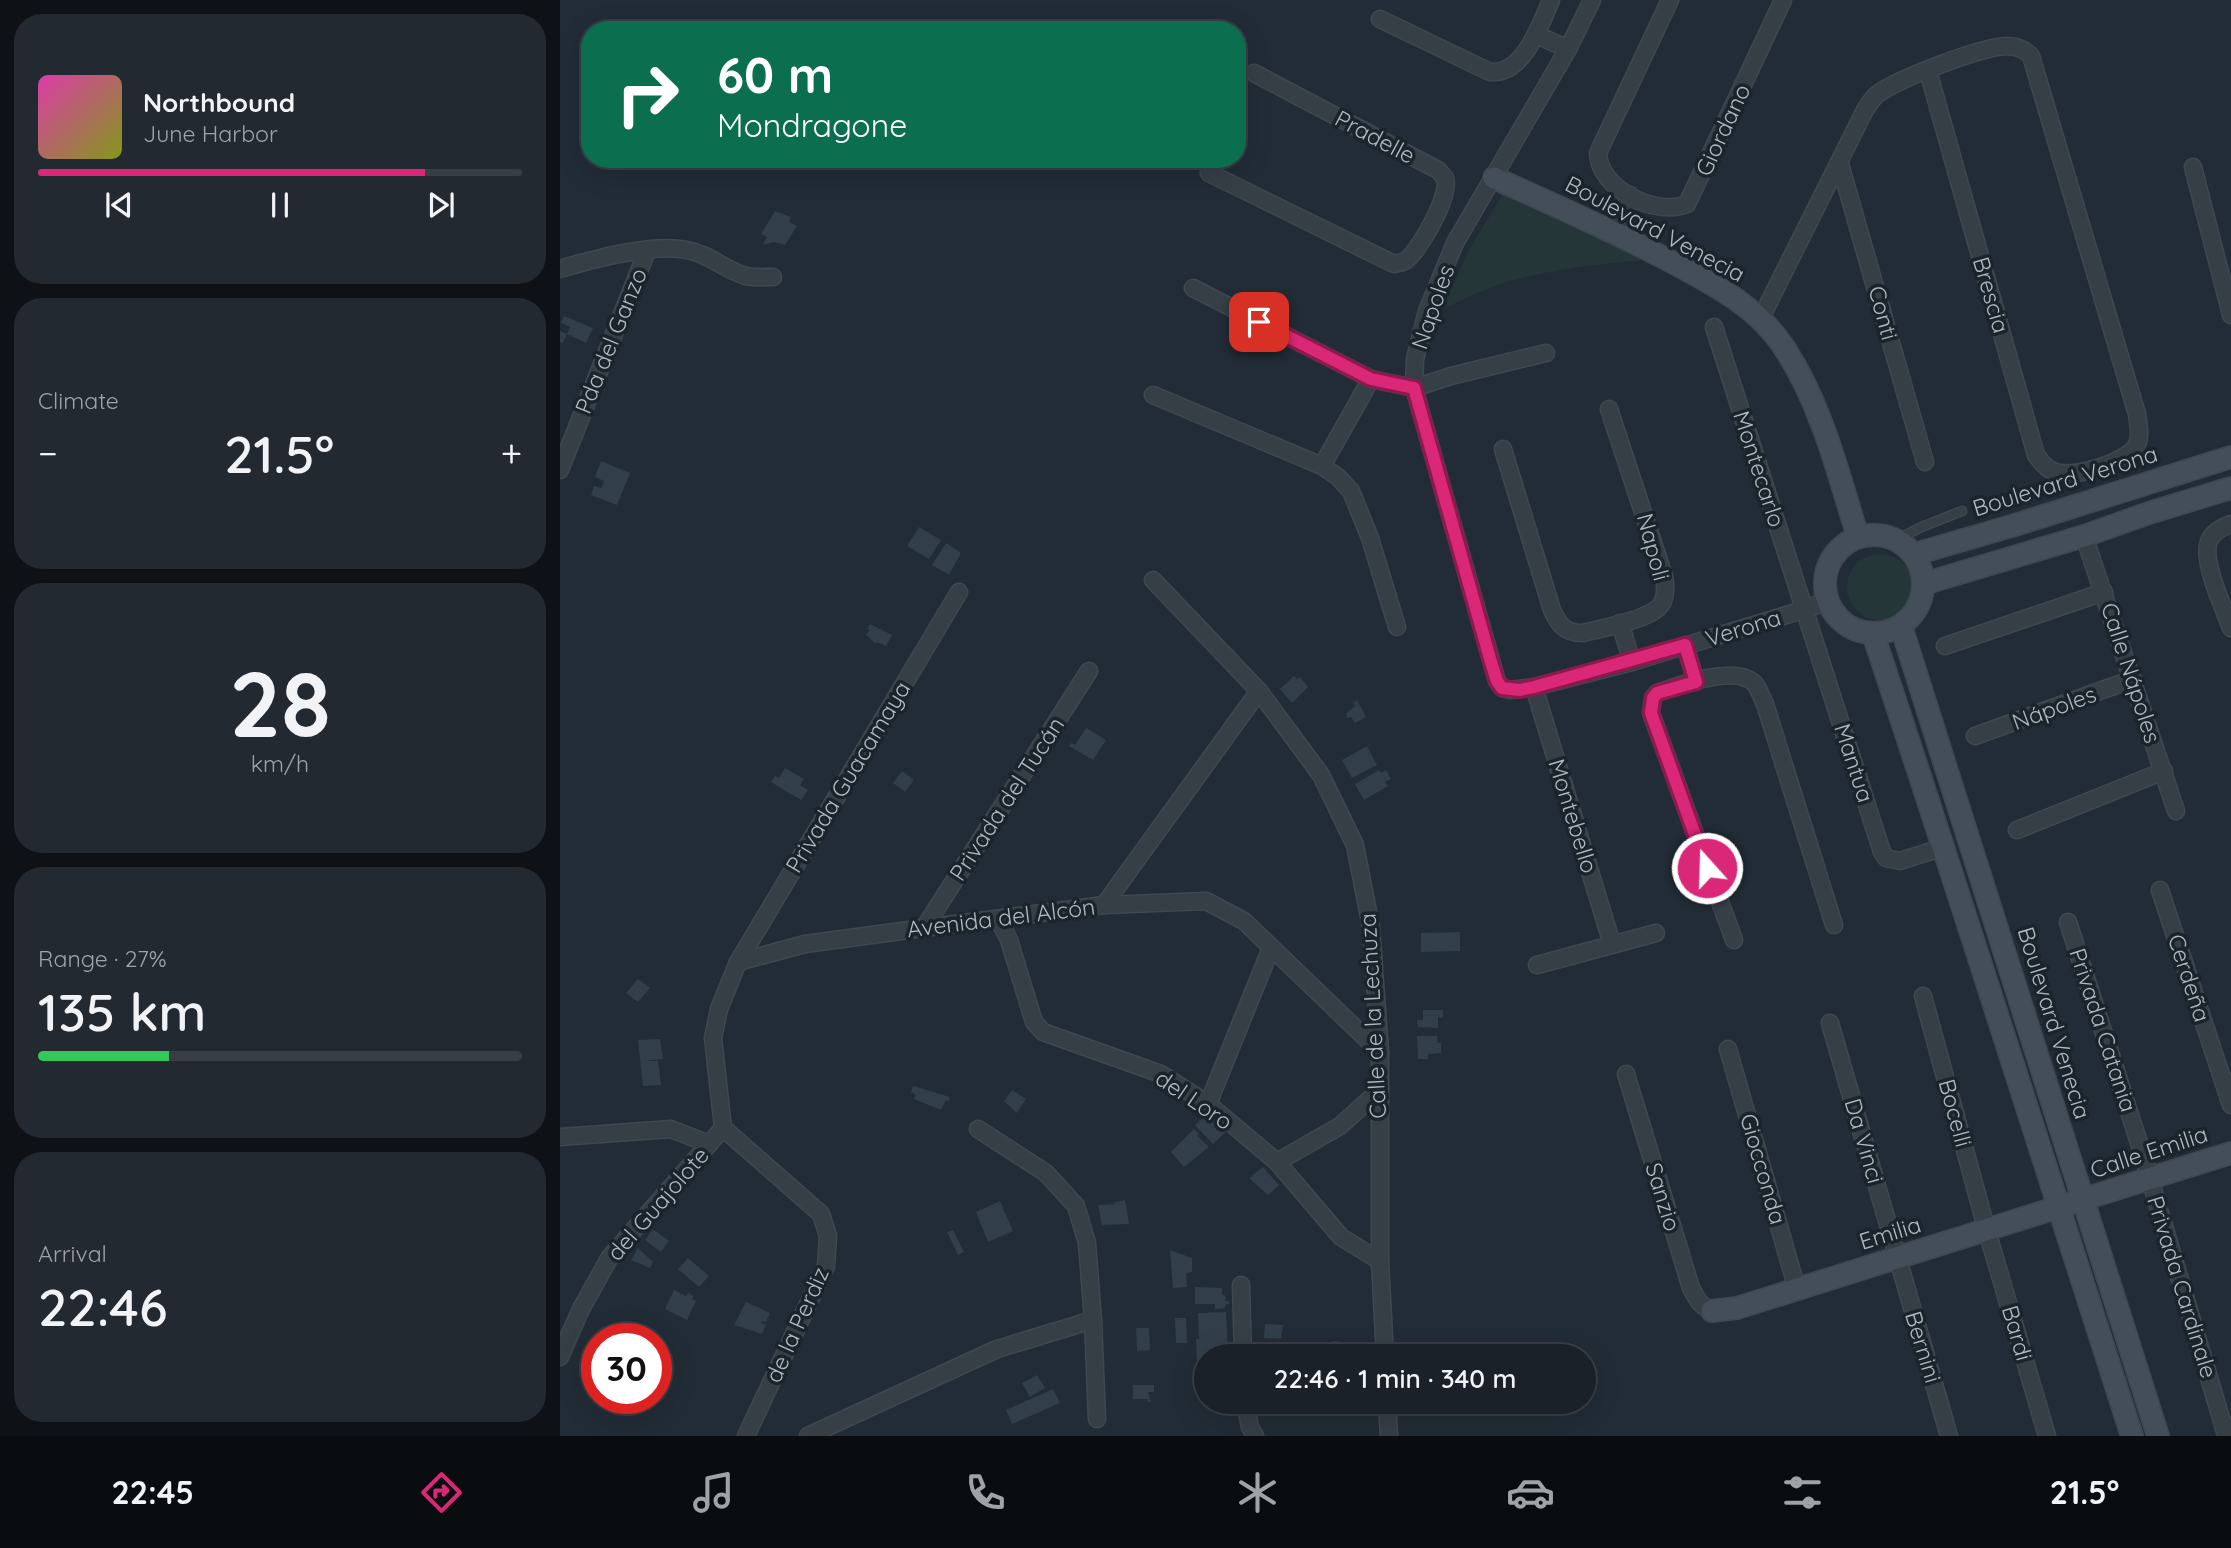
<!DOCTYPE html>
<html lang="en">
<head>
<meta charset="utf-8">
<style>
	:root { --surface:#1a2128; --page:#232930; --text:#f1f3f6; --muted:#9fa3a8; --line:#383e45; --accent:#db2777 }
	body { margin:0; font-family:Quicksand,sans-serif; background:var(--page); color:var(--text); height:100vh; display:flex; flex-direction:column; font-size:26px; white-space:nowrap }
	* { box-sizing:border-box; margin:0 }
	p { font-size:23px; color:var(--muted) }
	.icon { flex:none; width:38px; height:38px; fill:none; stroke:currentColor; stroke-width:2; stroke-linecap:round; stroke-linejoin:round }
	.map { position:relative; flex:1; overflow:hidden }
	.drawer { display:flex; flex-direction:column; gap:14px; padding:14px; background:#0e1216; width:560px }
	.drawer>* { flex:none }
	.hud { position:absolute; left:21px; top:21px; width:665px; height:147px; border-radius:28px; box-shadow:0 7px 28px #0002,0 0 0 2px var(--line); background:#0b6e4f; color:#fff; overflow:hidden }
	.speed { position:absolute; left:21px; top:1323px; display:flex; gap:14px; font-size:35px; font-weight:700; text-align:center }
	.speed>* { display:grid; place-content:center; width:91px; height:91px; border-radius:50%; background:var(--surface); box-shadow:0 7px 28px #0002,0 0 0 2px var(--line); line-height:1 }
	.speed .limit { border:10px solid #d22; background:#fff; color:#111 }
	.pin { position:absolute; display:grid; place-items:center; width:60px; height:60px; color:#fff; margin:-30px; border-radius:14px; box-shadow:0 4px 10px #0006 }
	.me { position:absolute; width:77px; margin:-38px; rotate:340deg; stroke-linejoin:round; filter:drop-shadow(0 0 5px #0008) }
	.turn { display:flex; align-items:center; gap:24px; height:147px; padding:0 21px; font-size:32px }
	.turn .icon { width:91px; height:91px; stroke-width:2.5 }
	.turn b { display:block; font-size:49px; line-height:60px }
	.big { font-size:52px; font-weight:600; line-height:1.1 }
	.drawer .widget { flex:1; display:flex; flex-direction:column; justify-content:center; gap:10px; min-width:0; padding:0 24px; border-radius:28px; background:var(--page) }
	.drawer .dial { align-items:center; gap:0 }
	.dial b { font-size:91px; line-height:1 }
	.song { display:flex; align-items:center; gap:21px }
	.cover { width:84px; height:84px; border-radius:10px; background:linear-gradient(135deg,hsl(320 70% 55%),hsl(70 70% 35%)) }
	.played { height:7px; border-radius:4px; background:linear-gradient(90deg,var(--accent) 80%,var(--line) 80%) }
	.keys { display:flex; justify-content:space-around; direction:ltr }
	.heat { display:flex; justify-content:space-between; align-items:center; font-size:38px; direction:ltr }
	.charge { height:10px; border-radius:5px; background:linear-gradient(90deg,#34c759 27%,var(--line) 0) }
	.trip { position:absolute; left:634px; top:1344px; width:402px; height:70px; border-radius:35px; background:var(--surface); box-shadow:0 7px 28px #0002,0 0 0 2px var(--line); font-weight:600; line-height:70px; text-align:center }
	.menu { display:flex; height:112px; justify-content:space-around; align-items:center; background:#0a0d10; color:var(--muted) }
	.menu .icon { width:49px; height:49px }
	.menu .active { color:var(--accent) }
	.menu b { font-size:32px; color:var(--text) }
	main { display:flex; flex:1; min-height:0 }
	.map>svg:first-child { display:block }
</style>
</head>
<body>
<main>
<section class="drawer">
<div class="widget">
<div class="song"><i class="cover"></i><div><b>Northbound</b><p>June Harbor</p></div></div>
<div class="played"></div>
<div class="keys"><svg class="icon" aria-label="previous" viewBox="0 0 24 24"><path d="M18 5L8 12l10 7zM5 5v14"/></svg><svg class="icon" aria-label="pause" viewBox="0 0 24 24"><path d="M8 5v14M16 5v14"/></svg><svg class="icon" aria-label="next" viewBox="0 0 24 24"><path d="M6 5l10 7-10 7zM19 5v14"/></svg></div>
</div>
<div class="widget"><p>Climate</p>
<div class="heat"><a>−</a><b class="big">21.5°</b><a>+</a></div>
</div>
<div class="widget dial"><b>28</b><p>km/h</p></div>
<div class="widget"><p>Range · 27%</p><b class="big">135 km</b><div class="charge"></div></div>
<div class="widget"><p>Arrival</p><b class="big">22:46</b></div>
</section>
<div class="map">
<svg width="1671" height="1436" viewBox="0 0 1671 1436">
	<rect width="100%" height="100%" fill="#222c36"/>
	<g fill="#243637">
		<path d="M949 193 1083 260C1032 265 981 270 932 287 915 293 899 302 882 309L910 248 943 194Z"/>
		<circle cx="1320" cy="587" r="33"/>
	</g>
	<g fill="#323e49">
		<path d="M215 211 231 217 229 222 237 226 225 245 214 242 203 245 207 237 201 234Z"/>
		<path d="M4 316 33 328 26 343 7 334 3 343 0 342V331L7 334 10 327 1 323Z"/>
		<path d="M41 461 70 473 57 505 31 495 34 486 41 488 44 481 35 477Z"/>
		<path d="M359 527 381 540 369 559 347 546Z"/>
		<path d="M386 543 400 552V555L389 575 372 565Z"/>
		<path d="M310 624 332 635 326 646 317 642 316 644 306 635 310 630 307 629Z"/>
		<path d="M734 676 737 679 740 677 748 687 732 703 720 689Z"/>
		<path d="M797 700 806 717 795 723 791 717 787 718 786 714 795 706 793 703Z"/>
		<path d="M526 728 546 740 533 760 509 746 511 743 515 745Z"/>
		<path d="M807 746 817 765 792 778 782 760Z"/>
		<path d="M225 768 244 779 240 785 248 790 241 800 211 782 215 776 219 778Z"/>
		<path d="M819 770 821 773 826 770 831 779 825 782 828 786 804 800 795 784Z"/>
		<path d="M342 771 354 780 345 792 333 783Z"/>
		<path d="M900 932V951L861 952V933Z"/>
		<path d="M78 979 90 988 78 1002 66 993Z"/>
		<path d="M863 1010H883V1018L878 1017V1028L858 1027 857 1020H863Z"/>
		<path d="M857 1036H877L878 1043H881V1053L868 1054V1059H858Z"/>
		<path d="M100 1039 103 1059 86 1061H98L101 1085 83 1086 78 1040Z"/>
		<path d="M353 1086 390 1097 389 1101 386 1100 381 1110 354 1099 356 1095 351 1092Z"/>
		<path d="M452 1090 466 1099 457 1113 444 1101Z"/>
		<path d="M649 1112 668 1130 653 1144 635 1125Z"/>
		<path d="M634 1129 639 1134 637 1136 649 1147 624 1167 611 1152Z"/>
		<path d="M703 1167 719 1185 708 1195 689 1178Z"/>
		<path d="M565 1200 569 1224 542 1225 538 1205 555 1204V1202Z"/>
		<path d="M440 1201 453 1231 428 1242 416 1212Z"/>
		<path d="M93 1229 109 1241 101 1252 85 1240Z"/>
		<path d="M393 1230 404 1252 398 1255 387 1232Z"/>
		<path d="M78 1248 93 1262 90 1268 71 1260Z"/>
		<path d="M610 1250 632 1258V1272L626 1273 627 1287 613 1288Z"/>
		<path d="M128 1258 149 1276 139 1287 118 1269Z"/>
		<path d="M635 1287 662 1288V1294L666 1297 665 1301H669V1304L665 1305V1308L655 1309V1304H635Z"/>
		<path d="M114 1290 126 1296 128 1293 134 1296 132 1299 136 1301 127 1320 105 1309Z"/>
		<path d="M186 1302 210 1313 206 1322 202 1321 201 1323 206 1325 202 1334 174 1325Z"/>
		<path d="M666 1312 668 1351H665V1356H646V1365H637L636 1339H639L638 1313Z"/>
		<path d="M615 1318H626L627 1343H616Z"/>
		<path d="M705 1324 723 1325 721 1339 704 1338Z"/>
		<path d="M576 1328H589L590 1350 577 1351Z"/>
		<path d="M35 1333 46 1339H37V1363L22 1355Z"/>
		<path d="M773 1341 792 1343V1356H771Z"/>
		<path d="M30 1368 37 1372V1390L22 1382Z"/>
		<path d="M477 1375 485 1388 470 1397 462 1383Z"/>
		<path d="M573 1385H594V1392H588L591 1402H588V1399H573Z"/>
		<path d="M493 1389 500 1403 452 1424 446 1410Z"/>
	</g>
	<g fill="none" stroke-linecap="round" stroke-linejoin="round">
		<g stroke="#3f4750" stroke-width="11">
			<path id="lane" d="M1337 540 1359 528 1402 511"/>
		</g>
		<g stroke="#3f4750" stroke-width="19">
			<g id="street">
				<path d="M1032 0 1008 49 895 243 867 311 855 359 854 388 937 681 942 688 950 690 974 687 1072 662 1246 609 1267 601"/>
				<path d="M1110 0 1038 153C1039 189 1095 217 1127 204L1223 0"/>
				<path d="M820 19 930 72C963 75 980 26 991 0"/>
				<path d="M977 35 1008 49"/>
				<path d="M1280 164 1365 462"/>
				<path d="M1633 167 1671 315"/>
				<path d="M649 173 834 264C839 263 841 263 845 261 859 252 891 195 885 178 884 177 879 171 878 170L694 73"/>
				<path d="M1055 232 1070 195"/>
				<path d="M0 269C33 259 94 243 127 250 149 254 165 270 186 276 194 278 205 277 213 277"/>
				<path d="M633 288 811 379 854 388 891 376 986 353"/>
				<path d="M1201 318 1305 110C1309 104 1313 97 1319 93 1341 78 1420 47 1447 46 1457 46 1464 49 1471 56L1577 414C1578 423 1582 437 1576 446 1565 463 1515 478 1496 472 1487 470 1482 463 1476 455L1368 71"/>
				<path d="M1154 327 1322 852 1326 858 1340 861 1384 847"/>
				<path d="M593 395 762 466 778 477 791 491 810 538 837 627"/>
				<path d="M943 449 992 610C999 625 1005 633 1022 633 1041 629 1085 620 1098 608 1107 600 1106 587 1104 576L1049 409"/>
				<path d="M762 466 811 379"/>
				<path d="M0 470 87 251"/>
				<path d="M1671 524C1662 527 1653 532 1649 541 1641 560 1664 609 1671 628"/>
				<path d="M1524 536 1616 811"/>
				<path d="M593 580 699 691 761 775 795 845 811 927 820 1052V1261L825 1356"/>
				<path d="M1060 623 1072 662"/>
				<path d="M1125 645 1136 682"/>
				<path d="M1385 646 1544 592"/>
				<path d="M974 687 1052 944"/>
				<path d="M1415 736 1573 679"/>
				<path d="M1457 830 1604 771"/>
				<path d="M1600 890 1671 1105"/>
				<path d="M544 905 699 691"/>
				<path d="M439 920 449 940 474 1022 483 1032 601 1074 648 1104 717 1162 781 1237 820 1261"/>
				<path d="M1508 922 1582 1152 1666 1435"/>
				<path d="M364 928 529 671"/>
				<path d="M1174 940 1091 713 1093 698 1097 693C1119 685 1177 664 1195 684 1199 689 1202 698 1205 704L1274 925"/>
				<path d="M178 962 245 944 364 928 544 905 646 901 684 921 820 1052"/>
				<path d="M977 965 1096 933"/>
				<path d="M1363 996 1427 1231 1487 1436"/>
				<path d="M1270 1023 1389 1436"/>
				<path d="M1168 1049 1237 1289"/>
				<path d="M1066 1074 1131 1288C1137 1299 1140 1306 1152 1311"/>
				<path d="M648 1104 711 948"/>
				<path d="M163 1128 153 1038 159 1009 178 962 399 592"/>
				<path d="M163 1128 261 1214 268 1236 266 1266 186 1436"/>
				<path d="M418 1129 486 1173 516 1206 527 1243 533 1320 537 1419"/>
				<path d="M0 1137 111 1129 149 1144"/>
				<path d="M717 1162 780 1126 820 1090"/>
				<path d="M681 1285 683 1356"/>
				<path d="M0 1357 21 1309 50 1257 163 1128"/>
				<path d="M685 1402 690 1427 695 1436"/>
				<path d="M827 1402 829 1436"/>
				<path d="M248 1436 437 1349 533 1320"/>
			</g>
		</g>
		<g stroke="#3f4750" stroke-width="24">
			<g id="secondary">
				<path d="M934 178C993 204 1051 230 1108 260 1151 283 1198 306 1225 349 1262 406 1278 473 1298 537"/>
				<circle cx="1314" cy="584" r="49"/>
				<path d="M1355 554 1455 525 1671 457"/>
				<path d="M1363 584 1524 536 1592 512 1671 488"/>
				<path d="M1341 626 1598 1436"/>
				<path d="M1313 634C1402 900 1486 1169 1572 1436"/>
				<path d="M1152 1311 1177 1308 1671 1153"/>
			</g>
		</g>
		<use href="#lane" stroke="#363e46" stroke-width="8"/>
		<use href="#street" stroke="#363e46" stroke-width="16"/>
		<use href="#secondary" stroke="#444e59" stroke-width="21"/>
	</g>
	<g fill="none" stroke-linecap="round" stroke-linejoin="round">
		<g stroke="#8e194d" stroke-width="18">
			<path id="route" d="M699 322 811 379 854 388 931 662 937 681 942 688 960 690 974 687 1125 645 1136 682 1097 693 1093 698 1091 713 1147 868"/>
		</g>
		<use href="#route" stroke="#db2777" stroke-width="12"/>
	</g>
	<g text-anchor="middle" stroke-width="7" stroke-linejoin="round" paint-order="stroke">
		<g font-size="23" fill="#b0b9c3" stroke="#1b232b">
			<text transform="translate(1163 130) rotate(-65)" y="8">Giordano</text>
			<text transform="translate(815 137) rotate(28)" y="8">Pradelle</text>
			<text transform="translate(1095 229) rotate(28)" y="8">Boulevard Venecia</text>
			<text transform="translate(1431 295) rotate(74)" y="8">Brescia</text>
			<text transform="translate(873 307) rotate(-71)" y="8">Napoles</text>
			<text transform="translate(1323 313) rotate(75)" y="8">Conti</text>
			<text transform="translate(51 341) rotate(-68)" y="8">Pda del Ganzo</text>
			<text transform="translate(1199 469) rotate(72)" y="8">Montecarlo</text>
			<text transform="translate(1505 481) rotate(-17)" y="8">Boulevard Verona</text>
			<text transform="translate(1093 547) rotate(75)" y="8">Napoli</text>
			<text transform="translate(1183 628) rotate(-17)" y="8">Verona</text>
			<text transform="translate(1571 673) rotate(72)" y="8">Calle Nápoles</text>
			<text transform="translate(1494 708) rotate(-20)" y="8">Nápoles</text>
			<text transform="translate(1294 763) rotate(72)" y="8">Mantua</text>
			<text transform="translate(288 777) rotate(-59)" y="8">Privada Guacamaya</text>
			<text transform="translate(447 799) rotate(-57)" y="8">Privada del Tucán</text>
			<text transform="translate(1013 816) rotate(73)" y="8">Montebello</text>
			<text transform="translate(441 918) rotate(-7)" y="8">Avenida del Alcón</text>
			<text transform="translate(1629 978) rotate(72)" y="8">Cerdeña</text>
			<text transform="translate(813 1016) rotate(-93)" y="8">Calle de la Lechuza</text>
			<text transform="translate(1494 1023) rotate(73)" y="8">Boulevard Venecia</text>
			<text transform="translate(1543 1030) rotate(72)" y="8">Privada Catania</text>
			<text transform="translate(634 1100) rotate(34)" y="8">del Loro</text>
			<text transform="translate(1395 1113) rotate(75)" y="8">Bocelli</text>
			<text transform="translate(1304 1141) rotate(74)" y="8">Da Vinci</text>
			<text transform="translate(1589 1152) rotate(-18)" y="8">Calle Emilia</text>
			<text transform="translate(1203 1169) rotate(74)" y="8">Giocconda</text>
			<text transform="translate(1103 1197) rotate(73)" y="8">Sanzio</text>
			<text transform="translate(98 1204) rotate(-49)" y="8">del Guajolote</text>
			<text transform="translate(1330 1233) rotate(-17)" y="8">Emilia</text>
			<text transform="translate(1622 1287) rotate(73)" y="8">Privada Cardinale</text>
			<text transform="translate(237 1325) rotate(-66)" y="8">de la Perdiz</text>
			<text transform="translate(1457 1333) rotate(74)" y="8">Bardi</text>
			<text transform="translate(1363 1347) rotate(73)" y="8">Bernini</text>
		</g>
	</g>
</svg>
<div class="speed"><div class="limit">30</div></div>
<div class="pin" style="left:699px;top:322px;background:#d93025"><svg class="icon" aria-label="arrive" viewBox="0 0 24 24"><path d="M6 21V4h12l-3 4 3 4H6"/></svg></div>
<svg class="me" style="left:1147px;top:868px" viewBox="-20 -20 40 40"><circle r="17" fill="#db2777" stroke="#fff" stroke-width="3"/><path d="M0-11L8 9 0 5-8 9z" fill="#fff"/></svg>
<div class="trip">22:46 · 1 min · 340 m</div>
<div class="hud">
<div class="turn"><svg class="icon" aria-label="right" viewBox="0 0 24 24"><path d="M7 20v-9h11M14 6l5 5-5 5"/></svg><div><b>60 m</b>Mondragone</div></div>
</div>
</div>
</main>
<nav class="menu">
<b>22:45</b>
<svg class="icon active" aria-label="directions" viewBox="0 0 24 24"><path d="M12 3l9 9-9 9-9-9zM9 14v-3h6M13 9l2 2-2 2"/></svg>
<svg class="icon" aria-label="music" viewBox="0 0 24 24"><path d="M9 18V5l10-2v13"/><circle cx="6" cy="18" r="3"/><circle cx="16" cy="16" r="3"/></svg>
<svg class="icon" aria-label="phone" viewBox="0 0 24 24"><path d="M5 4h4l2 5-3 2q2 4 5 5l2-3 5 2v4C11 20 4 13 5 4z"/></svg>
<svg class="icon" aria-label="climate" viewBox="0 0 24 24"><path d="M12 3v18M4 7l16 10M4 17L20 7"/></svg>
<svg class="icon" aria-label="car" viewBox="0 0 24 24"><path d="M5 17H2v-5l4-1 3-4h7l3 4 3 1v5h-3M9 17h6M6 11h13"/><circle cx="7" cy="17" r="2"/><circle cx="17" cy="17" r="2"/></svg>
<svg class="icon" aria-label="filters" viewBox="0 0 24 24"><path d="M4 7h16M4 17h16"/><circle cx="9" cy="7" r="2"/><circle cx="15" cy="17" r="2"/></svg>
<b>21.5°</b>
</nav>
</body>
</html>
